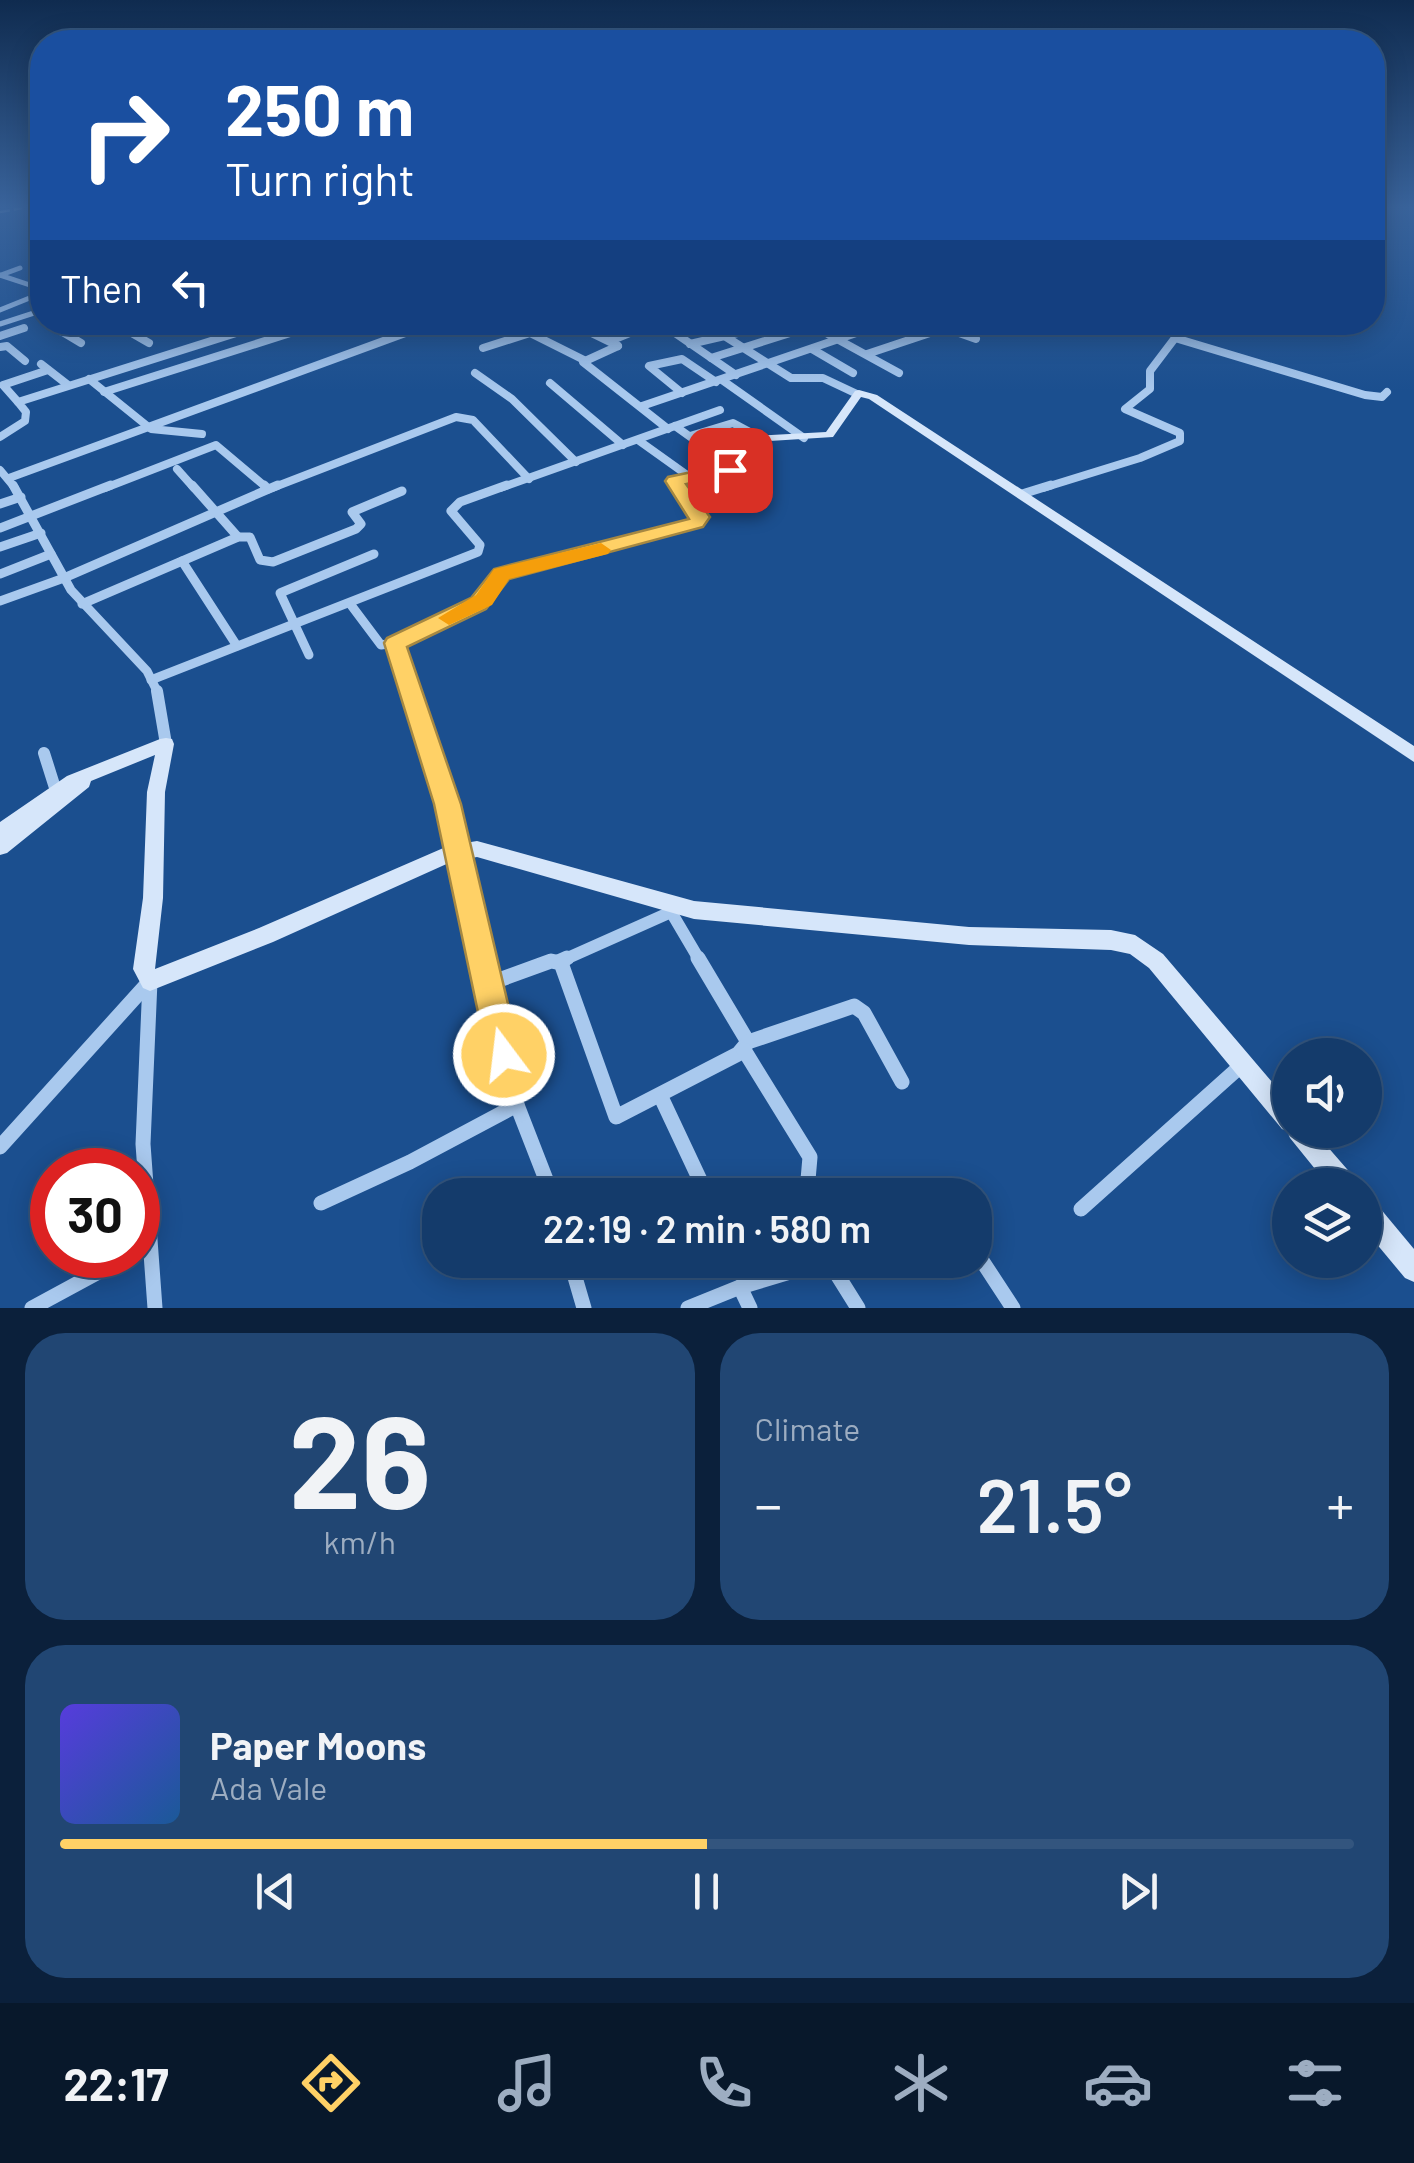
<!DOCTYPE html>
<html lang="en">
<head>
<meta charset="utf-8">
<style>
	:root { --surface:#143b6b; --page:#214673; --text:#f1f3f6; --muted:#9dadc1; --line:#33557e; --accent:#ffd166 }
	body { margin:0; font-family:Barlow,sans-serif; background:var(--page); color:var(--text); height:100vh; display:flex; flex-direction:column; font-size:38px; white-space:nowrap }
	* { box-sizing:border-box; margin:0 }
	p { font-size:32px; color:var(--muted) }
	.icon { flex:none; width:55px; height:55px; fill:none; stroke:currentColor; stroke-width:2; stroke-linecap:round; stroke-linejoin:round }
	.map { position:relative; height:1308px; overflow:hidden }
	.sheet { display:flex; flex-direction:column; gap:25px; padding:25px; background:#0b203b; flex:1 }
	.sheet>* { flex:none }
	.top-card { position:absolute; left:30px; top:30px; width:1355px; height:305px; border-radius:40px; box-shadow:0 5px 25px #0003,0 0 0 2px var(--line); background:#1a4fa0; color:#fff; overflow:hidden }
	.buttons { position:absolute; left:1272px; top:1038px; display:grid; gap:20px }
	.buttons a { display:grid; place-items:center; width:110px; height:110px; border-radius:50%; background:var(--surface); box-shadow:0 5px 25px #0003,0 0 0 2px var(--line); font-size:50px }
	.speed { position:absolute; left:30px; top:1148px; display:flex; gap:20px; font-size:50px; font-weight:700; text-align:center }
	.speed>* { display:grid; place-content:center; width:130px; height:130px; border-radius:50%; background:var(--surface); box-shadow:0 5px 25px #0003,0 0 0 2px var(--line); line-height:1 }
	.speed .limit { border:15px solid #d22; background:#fff; color:#111 }
	.pin { position:absolute; display:grid; place-items:center; width:85px; height:85px; color:#fff; margin:-42px; border-radius:20px; box-shadow:0 5px 15px #0006 }
	.me { position:absolute; width:110px; margin:-55px; rotate:345deg; stroke-linejoin:round; filter:drop-shadow(0 0 8px #0008) }
	.turn { display:flex; align-items:center; gap:35px; height:210px; padding:0 30px; font-size:45px }
	.turn .icon { width:130px; height:130px; stroke-width:2.5 }
	.turn b { display:block; font-size:70px; line-height:85px }
	.then { display:flex; align-items:center; height:95px; padding:0 30px; background:#0003; gap:20px; font-size:38px }
	.big { font-size:75px; font-weight:600; line-height:1.1 }
	.sheet .card { flex:1; display:flex; flex-direction:column; justify-content:center; gap:15px; min-width:0; padding:0 35px; border-radius:40px; background:var(--page) }
	.sheet .dial { align-items:center; gap:0 }
	.dial b { font-size:130px; line-height:1 }
	.song { display:flex; align-items:center; gap:30px }
	.cover { width:120px; height:120px; border-radius:15px; background:linear-gradient(135deg,hsl(250 70% 55%),hsl(210 70% 35%)) }
	.played { height:10px; border-radius:5px; background:linear-gradient(90deg,var(--accent) 50%,var(--line) 50%) }
	.keys { display:flex; justify-content:space-around; direction:ltr }
	.heat { display:flex; justify-content:space-between; align-items:center; font-size:55px; direction:ltr }
	.sheet .tiles { flex:1; display:grid; gap:25px; grid-template-columns:1fr 1fr }
	.card:last-child { grid-column:span 2 }
	.trip { position:absolute; left:422px; top:1178px; width:570px; height:100px; border-radius:40px; background:var(--surface); box-shadow:0 5px 25px #0003,0 0 0 2px var(--line); font-weight:600; line-height:100px; text-align:center }
	.tabs { display:flex; height:160px; justify-content:space-around; align-items:center; background:#08182b; color:var(--muted) }
	.tabs .icon { width:70px; height:70px }
	.tabs .selected { color:var(--accent) }
	.tabs b { font-size:45px; color:var(--text) }
	.map>svg:first-child { display:block }
</style>
</head>
<body>
<div class="map">
<svg width="1414" height="1308" viewBox="0 0 1414 1308">
	<rect width="100%" height="100%" fill="#1b4f8f"/>
	<g fill="none" stroke-linecap="round" stroke-linejoin="round">
		<g stroke="#a9c9ee" stroke-width="5">
			<path d="M0 275 42 289"/>
			<path d="M1 275 20 268"/>
			<path d="M0 310 42 293"/>
			<path d="M113 322 127 330"/>
			<path d="M569 322 586 330"/>
			<path d="M0 324 37 312"/>
			<path d="M814 326 821 330"/>
			<path d="M18 330 24 328"/>
			<path d="M63 330 83 322"/>
			<path d="M244 330 270 322"/>
			<path d="M298 330 311 326 307 322"/>
			<path d="M412 330 434 322"/>
			<path d="M585 330 604 322"/>
			<path d="M636 330 655 322"/>
			<path d="M675 330 699 322"/>
			<path d="M749 330 783 322"/>
			<path d="M798 330 824 322"/>
			<path d="M864 330 888 322"/>
			<path d="M939 330H951"/>
		</g>
		<g stroke="#a9c9ee" stroke-width="8">
			<path d="M123 328 149 343"/>
			<path d="M581 328 618 346"/>
			<path d="M682 328 672 331 736 375"/>
			<path d="M817 328 899 373"/>
			<path d="M585 330 591 328"/>
			<path d="M61 331 81 343"/>
			<path d="M61 331 69 328"/>
			<path d="M723 335 791 378H823L857 394"/>
			<path d="M0 336 24 328"/>
			<path d="M610 341 642 328"/>
			<path d="M690 344 759 328"/>
			<path d="M618 346 583 362 668 429"/>
			<path d="M0 347 7 346 25 361"/>
			<path d="M483 348 530 333 584 360"/>
			<path d="M812 349 853 373"/>
			<path d="M867 354 945 328 976 339"/>
			<path d="M711 358 806 328"/>
			<path d="M41 364 68 385"/>
			<path d="M475 373 512 399 576 462"/>
			<path d="M89 379 151 429 202 434"/>
			<path d="M722 380 804 438"/>
			<path d="M550 383 623 445"/>
			<path d="M104 392 306 328"/>
			<path d="M682 393 649 366 682 359 716 382"/>
			<path d="M18 402 3 385 48 370"/>
			<path d="M642 406 871 328"/>
			<path d="M675 426 703 446 722 448"/>
			<path d="M690 436 733 423 761 438"/>
			<path d="M0 437 25 421 26 412 18 402 252 328"/>
			<path d="M638 440 687 475"/>
			<path d="M177 469 194 488"/>
			<path d="M0 470 15 488"/>
			<path d="M9 478 419 328"/>
			<path d="M105 488 216 445 267 488"/>
			<path d="M272 488 456 417 473 420 529 479"/>
			<path d="M500 488 720 410"/>
			<path d="M1043 488 1140 458 1180 441V433L1125 409 1150 389V371L1175 338 1365 395 1382 397 1387 392"/>
		</g>
		<g stroke="#a9c9ee" stroke-width="9">
			<path d="M13 485 71 590 147 671 158 693"/>
			<path d="M192 485 238 537"/>
			<path d="M264 485 268 489"/>
			<path d="M1022 494 1051 485"/>
			<path d="M0 504 21 497"/>
			<path d="M0 528 111 485"/>
			<path d="M0 547 41 533"/>
			<path d="M182 561 237 646"/>
			<path d="M0 574 51 554"/>
			<path d="M0 601 64 578 278 485"/>
			<path d="M82 604 238 537H250L260 560 273 562 356 529 361 524 352 512 402 491"/>
			<path d="M351 605 381 645 395 643"/>
			<path d="M309 655 280 593 374 554"/>
			<path d="M151 680 478 552 480 545 451 511 460 502 507 485"/>
		</g>
		<g stroke="#a9c9ee" stroke-width="12">
			<path d="M157 691 166 744"/>
			<path d="M44 753 56 791"/>
			<path d="M458 851 480 961"/>
			<path d="M667 905 700 961"/>
			<path d="M561 961 671 912"/>
		</g>
		<g stroke="#a9c9ee" stroke-width="15">
			<path d="M480 958 517 1105 552 1195"/>
			<path d="M558 962 567 958"/>
			<path d="M150 981 143 1144 155 1308"/>
			<path d="M485 985 551 961 561 963 616 1117 738 1054 748 1042 698 958"/>
			<path d="M748 1042 854 1006 864 1013 902 1082"/>
			<path d="M744 1050 810 1157 808 1180 784 1195"/>
			<path d="M660 1095 707 1195"/>
			<path d="M0 1147 149 982"/>
			<path d="M321 1203 410 1162 517 1105"/>
			<path d="M1081 1209 1243 1064"/>
			<path d="M975 1250 1013 1308"/>
			<path d="M570 1260 584 1308"/>
			<path d="M828 1260 858 1308"/>
			<path d="M740 1287 750 1308"/>
			<path d="M32 1308 130 1255"/>
			<path d="M688 1308 740 1287 830 1260"/>
		</g>
		<g fill="#d6e6fa" fill-rule="evenodd">
			<path d="M859 390 877 395 1414 746V762L869 399 861 397 833 437 737 443 728 449 737 465 732 473 681 482 706 517 700 526 506 577 484 606 403 645 456 805 465 843 477 841 694 901 969 927 1111 930 1135 935 1163 954 1290 1103V1130H1313L1353 1176 1356 1185H1328L1290 1138 1287 1131 1282 1129 1149 968 1130 954 1111 950 969 945 694 919 477 857 451 862 273 942 150 991 143 988 133 969 143 898 147 792 155 755 91 781 89 787 7 853 0 855V822L67 776 160 739 166 738 172 739 174 744 165 792 163 898 155 969 259 928 448 846 438 805 388 643 390 639 474 600 496 571 691 520 694 517 669 484 672 476 724 468 725 465 716 448 734 437 826 432 855 391Z"/>
			<path d="M1365 1198 1374 1201 1414 1249V1282L1405 1278 1365 1230Z"/>
		</g>
		<path stroke="#fff" stroke-width="2.5" stroke-dasharray="10 4" stroke-linecap="butt" d="M0 212 22 208"/>
	</g>
	<linearGradient id="sky" x2="0" y2="1"><stop stop-color="#0f2b4f"/><stop offset="0.53" stop-color="#39639b"/><stop offset="1" stop-color="#39639b" stop-opacity="0"/></linearGradient>
	<rect width="1414" height="391" fill="url(#sky)"/>
	<path fill="#ffd166" stroke="#a68842" stroke-width="2.5" d="M730 464 739 470 737 473 686 484 710 517 703 527 509 579 486 609 407 647 461 804 520 1055 515 1067 504 1072 492 1067 487 1055 434 804 384 643 387 638 471 598 494 569 689 519 665 481 668 477Z"/>
	<path fill="#f59e0b" d="M601 543 611 550 608 554 509 579 492 605 449 625 438 618 476 595 494 569Z"/>
</svg>
<div class="buttons">
<a><svg class="icon" aria-label="sound" viewBox="0 0 24 24"><path d="M4 9h4l5-4v14l-5-4H4zM17 9q2 3 0 6"/></svg></a>
<a><svg class="icon" aria-label="layers" viewBox="0 0 24 24"><path d="M12 4l9 5-9 5-9-5zM3 14l9 5 9-5"/></svg></a>
</div>
<div class="speed"><div class="limit">30</div></div>
<div class="pin" style="left:730px;top:470px;background:#d93025"><svg class="icon" aria-label="arrive" viewBox="0 0 24 24"><path d="M6 21V4h12l-3 4 3 4H6"/></svg></div>
<svg class="me" style="left:504px;top:1055px" viewBox="-20 -20 40 40"><circle r="17" fill="#ffd166" stroke="#fff" stroke-width="3"/><path d="M0-11L8 9 0 5-8 9z" fill="#fff"/></svg>
<div class="trip">22:19 · 2 min · 580 m</div>
<div class="top-card">
<div class="turn"><svg class="icon" aria-label="right" viewBox="0 0 24 24"><path d="M7 20v-9h11M14 6l5 5-5 5"/></svg><div><b>250 m</b>Turn right</div></div>
<div class="then">Then<svg class="icon" aria-label="left" viewBox="0 0 24 24"><path d="M17 20v-9H6M10 6l-5 5 5 5"/></svg></div>
</div>
</div>
<section class="sheet">
<div class="tiles">
<div class="card dial"><b>26</b><p>km/h</p></div>
<div class="card"><p>Climate</p>
<div class="heat"><a>−</a><b class="big">21.5°</b><a>+</a></div>
</div>
<div class="card">
<div class="song"><i class="cover"></i><div><b>Paper Moons</b><p>Ada Vale</p></div></div>
<div class="played"></div>
<div class="keys"><svg class="icon" aria-label="previous" viewBox="0 0 24 24"><path d="M18 5L8 12l10 7zM5 5v14"/></svg><svg class="icon" aria-label="pause" viewBox="0 0 24 24"><path d="M8 5v14M16 5v14"/></svg><svg class="icon" aria-label="next" viewBox="0 0 24 24"><path d="M6 5l10 7-10 7zM19 5v14"/></svg></div>
</div>
</div>
</section>
<nav class="tabs">
<b>22:17</b>
<svg class="icon selected" aria-label="directions" viewBox="0 0 24 24"><path d="M12 3l9 9-9 9-9-9zM9 14v-3h6M13 9l2 2-2 2"/></svg>
<svg class="icon" aria-label="music" viewBox="0 0 24 24"><path d="M9 18V5l10-2v13"/><circle cx="6" cy="18" r="3"/><circle cx="16" cy="16" r="3"/></svg>
<svg class="icon" aria-label="phone" viewBox="0 0 24 24"><path d="M5 4h4l2 5-3 2q2 4 5 5l2-3 5 2v4C11 20 4 13 5 4z"/></svg>
<svg class="icon" aria-label="climate" viewBox="0 0 24 24"><path d="M12 3v18M4 7l16 10M4 17L20 7"/></svg>
<svg class="icon" aria-label="car" viewBox="0 0 24 24"><path d="M5 17H2v-5l4-1 3-4h7l3 4 3 1v5h-3M9 17h6M6 11h13"/><circle cx="7" cy="17" r="2"/><circle cx="17" cy="17" r="2"/></svg>
<svg class="icon" aria-label="filters" viewBox="0 0 24 24"><path d="M4 7h16M4 17h16"/><circle cx="9" cy="7" r="2"/><circle cx="15" cy="17" r="2"/></svg>
</nav>
</body>
</html>
